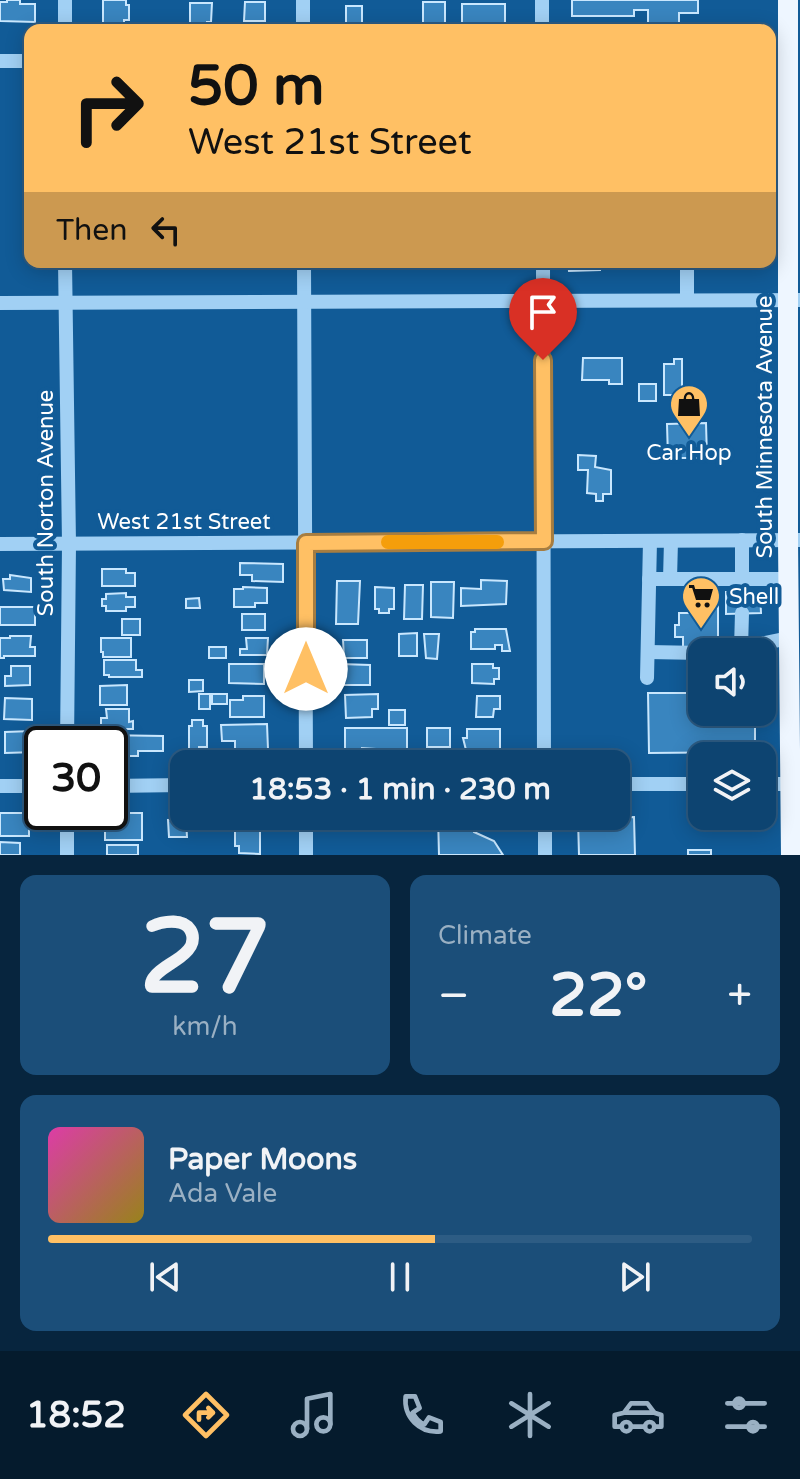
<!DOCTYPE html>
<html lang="en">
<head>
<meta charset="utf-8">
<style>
	:root { --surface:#0d4471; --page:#1b4e79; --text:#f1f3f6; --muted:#9ab0c3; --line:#2d5c84; --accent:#ffc064 }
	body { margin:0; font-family:"Varela Round",sans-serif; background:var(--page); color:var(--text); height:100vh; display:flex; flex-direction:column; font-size:30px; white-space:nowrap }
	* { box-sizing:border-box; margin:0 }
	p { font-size:26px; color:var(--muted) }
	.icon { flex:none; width:44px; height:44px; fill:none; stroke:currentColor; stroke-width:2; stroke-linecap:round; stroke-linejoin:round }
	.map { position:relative; height:855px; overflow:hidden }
	.panel { display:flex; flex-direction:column; gap:20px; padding:20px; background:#07253e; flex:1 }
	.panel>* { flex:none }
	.guide { position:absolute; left:24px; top:24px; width:752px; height:244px; border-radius:16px; box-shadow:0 4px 20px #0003,0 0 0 2px var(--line); background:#ffc064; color:#111; overflow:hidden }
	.buttons { position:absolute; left:688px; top:638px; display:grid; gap:16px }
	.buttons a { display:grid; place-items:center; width:88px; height:88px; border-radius:16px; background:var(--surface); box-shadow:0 4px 20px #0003,0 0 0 2px var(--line); font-size:40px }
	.speed { position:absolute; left:24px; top:726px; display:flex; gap:16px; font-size:40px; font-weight:700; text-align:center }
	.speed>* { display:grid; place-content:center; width:104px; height:104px; border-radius:50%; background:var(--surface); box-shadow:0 4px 20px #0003,0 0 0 2px var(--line); line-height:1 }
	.speed .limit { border:4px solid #111; border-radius:12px; background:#fff; color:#111 }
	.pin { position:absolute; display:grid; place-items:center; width:68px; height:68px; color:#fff; margin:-82px -34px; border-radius:50% 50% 50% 0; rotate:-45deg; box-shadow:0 0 8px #0007 }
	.pin .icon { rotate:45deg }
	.me { position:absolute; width:88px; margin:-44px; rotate:0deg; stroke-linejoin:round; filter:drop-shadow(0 0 6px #0008) }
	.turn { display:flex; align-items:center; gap:28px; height:168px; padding:0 32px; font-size:36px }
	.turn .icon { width:104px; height:104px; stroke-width:2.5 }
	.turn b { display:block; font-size:56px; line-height:68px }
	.then { display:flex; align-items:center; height:76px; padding:0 32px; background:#0003; gap:16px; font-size:30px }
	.big { font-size:60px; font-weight:800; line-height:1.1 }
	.panel .widget { flex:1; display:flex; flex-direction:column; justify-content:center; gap:12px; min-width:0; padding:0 28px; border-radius:16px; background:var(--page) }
	.panel .dial { align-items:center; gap:0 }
	.dial b { font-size:104px; line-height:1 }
	.song { display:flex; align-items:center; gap:24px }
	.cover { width:96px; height:96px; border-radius:12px; background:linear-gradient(135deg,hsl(320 70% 55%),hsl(50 70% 35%)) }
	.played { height:8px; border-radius:4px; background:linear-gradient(90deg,var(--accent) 55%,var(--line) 55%) }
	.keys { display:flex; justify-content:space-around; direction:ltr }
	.heat { display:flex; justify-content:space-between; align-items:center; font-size:44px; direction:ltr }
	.panel .tiles { flex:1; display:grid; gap:20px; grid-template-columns:1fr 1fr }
	.widget:last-child { grid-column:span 2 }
	.trip { position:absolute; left:170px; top:750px; width:460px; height:80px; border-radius:16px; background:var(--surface); box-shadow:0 4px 20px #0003,0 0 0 2px var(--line); font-weight:800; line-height:80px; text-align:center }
	.menu { display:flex; height:128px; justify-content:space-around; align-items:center; background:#051b2d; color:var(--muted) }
	.menu .icon { width:56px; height:56px }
	.menu .active { color:var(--accent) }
	.menu b { font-size:36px; color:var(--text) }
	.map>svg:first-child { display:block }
</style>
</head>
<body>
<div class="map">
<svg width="800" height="855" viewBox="0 0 800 855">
	<rect width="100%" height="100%" fill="#115b97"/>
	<g fill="#3985bf" stroke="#c9e7fe" stroke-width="2">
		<path d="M7 0H20V4H35V22L0 21V2H7Z"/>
		<path d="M103 0H126V5H129V20H124V23H103Z"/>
		<path d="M572 0H698V13H679V30H648V10H634V16H572Z"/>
		<path d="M245 2H265V21H244Z"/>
		<rect x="423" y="2" width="22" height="25"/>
		<path d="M190 3H212L211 22H207V27H190Z"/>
		<rect x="462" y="4" width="43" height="24"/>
		<path d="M346 6H362V26L346 27Z"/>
		<path d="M484 262H506V268L484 269Z"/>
		<path d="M568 262H600V270L569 271Z"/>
		<rect x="641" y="262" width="22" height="4"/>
		<path d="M583 358H622V384H609V380H582Z"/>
		<path d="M674 359H682V395H664V364H674Z"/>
		<rect x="639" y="384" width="17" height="17"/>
		<path d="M706 423 707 458H668L667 424Z"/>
		<path d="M578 455 596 456 595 467 611 470V494H603V501H596V494L587 493 588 470H578Z"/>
		<path d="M240 563 283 564V582L252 581V575H240Z"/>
		<path d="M102 569H126V573H135V586H102Z"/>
		<path d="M10 575 31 578V592L4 590 3 579H10Z"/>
		<path d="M481 580 507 581 506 604 461 606V588L481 589Z"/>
		<path d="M337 581H360L358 624H336Z"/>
		<path d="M431 582H454L453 618 431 617Z"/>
		<path d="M405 585H423L422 619H404Z"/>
		<path d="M243 587 267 588V603H255V607H234V589H243Z"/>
		<path d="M375 587 394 588V609H389V613H379V609H375Z"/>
		<path d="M726 592H760L761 613 726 614Z"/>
		<path d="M126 593V597H135V607H126V611H106V606H102V599H106V594Z"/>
		<path d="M199 598 200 608H186V599Z"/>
		<path d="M697 598H718V647H683V637H675V625H679V613H697Z"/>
		<rect x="0" y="607" width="35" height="18"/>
		<rect x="242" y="614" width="23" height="16"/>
		<rect x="122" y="619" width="18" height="16"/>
		<path d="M475 629H506L510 651H502V645H495V649H471V632H475Z"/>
		<path d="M417 633V656H399V634Z"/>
		<path d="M424 634H439L437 659 426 658Z"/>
		<path d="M10 636H31L30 647H35V656H4V658H0V638H10Z"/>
		<path d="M101 638H131V657H103V652H101Z"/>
		<path d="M246 638H268L267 655H240V649H247Z"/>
		<path d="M343 640H367V658H344Z"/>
		<rect x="209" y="647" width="17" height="11"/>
		<path d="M104 660H136V670H142V677H109V675H104Z"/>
		<path d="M229 664H264V684L229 683Z"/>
		<path d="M340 664 370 665V685H340Z"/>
		<path d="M472 664H493V668H499V679H494V684L472 683Z"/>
		<path d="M11 666H30V685L5 686V676H11Z"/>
		<path d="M189 680H203V691L189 692Z"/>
		<path d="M127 685V705H100V686Z"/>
		<path d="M648 693H702V712H747V724H755V752L649 753Z"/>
		<rect x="199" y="694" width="11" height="15"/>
		<rect x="212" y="694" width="15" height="10"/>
		<path d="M378 694V709H372V717L346 718 345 695Z"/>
		<path d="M243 696H264V717H230V700H243Z"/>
		<path d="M477 696H500V709H494L493 717H476Z"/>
		<path d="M5 698 32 699V720L4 719Z"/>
		<path d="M106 709H129V722L133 721V729H101V718H107Z"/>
		<rect x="389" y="710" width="16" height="15"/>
		<path d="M192 720H203V726H207V747H199V754H189V726H192Z"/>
		<path d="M267 724 268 749H235V741H222L221 725Z"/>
		<path d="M345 728H407V751L362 748V751H345Z"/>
		<rect x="427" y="728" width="23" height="19"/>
		<path d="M467 729H500V750H489V753H480V750H466L463 738H467Z"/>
		<path d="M32 731 36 752 5 753V732Z"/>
		<path d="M102 735 163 736V751H138V756H110V744H102Z"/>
		<rect x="0" y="813" width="29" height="23"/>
		<path d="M100 813H142V840H105V823H100Z"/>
		<path d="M438 816H467L468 828 474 827V832L494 841 503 855H439Z"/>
		<path d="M634 817 635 855H579L578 819Z"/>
		<path d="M238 818H260V854L239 853V846H235V826H238Z"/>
		<path d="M186 819 187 837H169L168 820Z"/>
		<path d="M0 842 20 843V855H0Z"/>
		<rect x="107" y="845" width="31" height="10"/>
		<rect x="688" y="850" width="23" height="5"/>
	</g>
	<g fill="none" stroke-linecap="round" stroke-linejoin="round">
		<g stroke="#a1d0f4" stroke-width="14">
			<path d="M65 0V30"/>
			<path d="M303 0V30"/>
			<path d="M542 0V30"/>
			<path d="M0 61H30"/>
			<path d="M770 112H788"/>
			<path d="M770 201H788"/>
			<path d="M770 216H788"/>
			<path d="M65 262 69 544 67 744"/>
			<path d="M304 262 306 764"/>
			<path d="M543 262 544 764"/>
			<path d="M687 262V300"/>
			<path d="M0 303 800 300"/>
			<path d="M0 544 800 540"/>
			<path d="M649 579H788"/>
			<path d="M670 579 671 541"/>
			<path d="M742 592V540"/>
			<path d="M741 648 742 613"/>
			<path d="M648 652 702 653"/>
			<path d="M721 652 789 638"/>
			<path d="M647 678 650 541"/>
			<path d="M616 784H702"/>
			<path d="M762 784H798"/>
			<path d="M0 786H42"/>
			<path d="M110 786 184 785"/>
			<path d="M67 812V855"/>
			<path d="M306 816V855"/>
			<path d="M545 816V855"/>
		</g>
		<path stroke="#eef6ff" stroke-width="20" d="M788 0V540L791 855"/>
	</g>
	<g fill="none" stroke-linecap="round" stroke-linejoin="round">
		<g stroke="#a67d41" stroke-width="20">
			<path id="route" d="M306 669V543L544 541 543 360"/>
		</g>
		<use href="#route" stroke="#ffc064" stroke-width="14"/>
		<path stroke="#f59e0b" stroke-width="14" d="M388 542H497"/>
	</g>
	<defs>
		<g id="shop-pin" transform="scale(2)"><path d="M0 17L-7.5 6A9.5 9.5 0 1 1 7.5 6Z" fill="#ffc064" stroke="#115b97"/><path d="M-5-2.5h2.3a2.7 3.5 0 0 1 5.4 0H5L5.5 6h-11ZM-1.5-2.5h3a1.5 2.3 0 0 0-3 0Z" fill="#111"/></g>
		<g id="supermarket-pin" transform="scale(2)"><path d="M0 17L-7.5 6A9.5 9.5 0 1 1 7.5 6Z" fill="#ffc064" stroke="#115b97"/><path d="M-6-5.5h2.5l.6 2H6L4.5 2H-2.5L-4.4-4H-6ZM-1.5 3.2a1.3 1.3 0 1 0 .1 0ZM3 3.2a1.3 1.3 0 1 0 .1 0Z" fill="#111"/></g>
	</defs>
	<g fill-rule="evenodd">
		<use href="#shop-pin" x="689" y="404"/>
		<use href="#supermarket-pin" x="701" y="596"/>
	</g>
	<g text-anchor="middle" stroke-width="8" stroke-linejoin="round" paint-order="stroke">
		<g font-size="22" fill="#fff" stroke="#115b97">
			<text transform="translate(764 427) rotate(-90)" y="8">South Minnesota Avenue</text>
			<text transform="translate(45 503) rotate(-90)" y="8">South Norton Avenue</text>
			<text x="184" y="529">West 21st Street</text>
		</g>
		<g font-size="22" fill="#fff" stroke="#115b97">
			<text x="689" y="460">Car Hop</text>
			<text x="729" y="604" text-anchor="start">Shell</text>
		</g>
	</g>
</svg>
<div class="buttons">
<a><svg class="icon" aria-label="sound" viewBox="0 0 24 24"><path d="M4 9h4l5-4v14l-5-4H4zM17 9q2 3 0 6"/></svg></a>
<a><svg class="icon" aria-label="layers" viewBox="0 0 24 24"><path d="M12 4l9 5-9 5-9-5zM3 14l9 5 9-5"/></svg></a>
</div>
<div class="speed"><div class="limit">30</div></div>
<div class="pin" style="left:543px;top:360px;background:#d93025"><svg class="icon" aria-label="arrive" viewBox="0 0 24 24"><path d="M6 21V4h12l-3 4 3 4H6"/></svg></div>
<svg class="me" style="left:306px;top:669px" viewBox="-20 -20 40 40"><circle r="19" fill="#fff"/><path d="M0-13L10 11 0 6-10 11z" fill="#ffc064"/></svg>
<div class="trip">18:53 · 1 min · 230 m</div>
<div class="guide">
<div class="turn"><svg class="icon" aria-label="right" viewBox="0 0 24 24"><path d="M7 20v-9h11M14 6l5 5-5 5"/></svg><div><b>50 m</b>West 21st Street</div></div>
<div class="then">Then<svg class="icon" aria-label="left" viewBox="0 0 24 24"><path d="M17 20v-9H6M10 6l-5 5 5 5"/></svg></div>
</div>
</div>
<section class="panel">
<div class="tiles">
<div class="widget dial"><b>27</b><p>km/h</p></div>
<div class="widget"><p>Climate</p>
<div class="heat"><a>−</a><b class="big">22°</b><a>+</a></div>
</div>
<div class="widget">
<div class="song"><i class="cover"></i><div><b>Paper Moons</b><p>Ada Vale</p></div></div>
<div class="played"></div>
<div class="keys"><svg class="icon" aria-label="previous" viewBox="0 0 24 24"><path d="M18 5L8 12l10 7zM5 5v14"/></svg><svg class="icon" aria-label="pause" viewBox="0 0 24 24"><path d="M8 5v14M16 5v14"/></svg><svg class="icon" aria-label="next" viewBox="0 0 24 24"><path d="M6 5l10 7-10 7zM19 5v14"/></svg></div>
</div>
</div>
</section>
<nav class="menu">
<b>18:52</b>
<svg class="icon active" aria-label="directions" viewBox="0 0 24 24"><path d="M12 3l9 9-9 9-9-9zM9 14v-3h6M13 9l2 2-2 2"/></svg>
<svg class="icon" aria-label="music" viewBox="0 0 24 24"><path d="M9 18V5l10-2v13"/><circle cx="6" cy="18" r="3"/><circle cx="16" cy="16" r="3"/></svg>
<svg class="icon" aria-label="phone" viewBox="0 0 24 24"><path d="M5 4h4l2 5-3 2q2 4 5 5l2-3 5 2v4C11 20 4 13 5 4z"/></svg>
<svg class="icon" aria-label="climate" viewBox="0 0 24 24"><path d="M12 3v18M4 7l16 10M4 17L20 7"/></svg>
<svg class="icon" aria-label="car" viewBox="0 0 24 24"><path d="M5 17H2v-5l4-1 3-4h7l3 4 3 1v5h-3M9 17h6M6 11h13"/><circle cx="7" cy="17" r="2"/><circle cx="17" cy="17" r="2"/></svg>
<svg class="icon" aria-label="filters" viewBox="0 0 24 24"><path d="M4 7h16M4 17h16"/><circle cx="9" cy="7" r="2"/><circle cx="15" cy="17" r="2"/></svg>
</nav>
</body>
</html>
